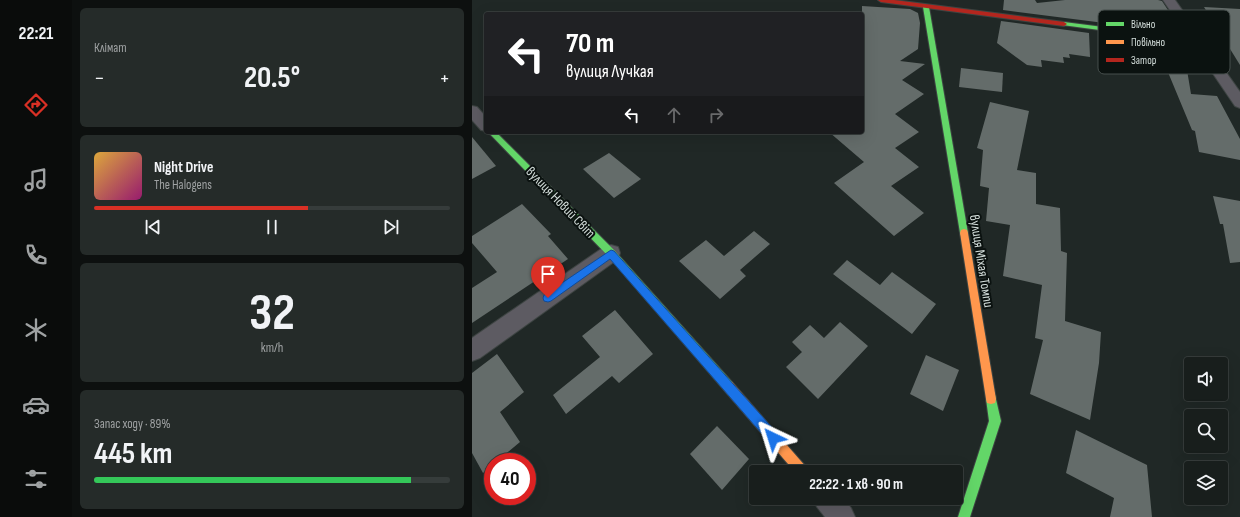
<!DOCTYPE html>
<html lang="uk">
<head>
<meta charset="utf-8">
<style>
	:root { --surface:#181e1c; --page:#252b29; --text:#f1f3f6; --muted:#9fa2a3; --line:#363c3b; --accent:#d93025 }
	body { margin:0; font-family:"Sofia Sans Condensed",sans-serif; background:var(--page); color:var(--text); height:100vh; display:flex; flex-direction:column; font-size:15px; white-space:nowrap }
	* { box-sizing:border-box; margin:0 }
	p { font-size:13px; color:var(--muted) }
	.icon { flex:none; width:22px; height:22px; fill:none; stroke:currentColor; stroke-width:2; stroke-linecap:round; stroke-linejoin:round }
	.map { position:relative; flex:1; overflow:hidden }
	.side { display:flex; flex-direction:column; gap:8px; padding:8px; background:#0d100f; width:400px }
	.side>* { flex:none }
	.banner { position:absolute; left:12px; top:12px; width:380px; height:122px; border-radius:4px; box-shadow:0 4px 16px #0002,0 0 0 1px var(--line); background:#202124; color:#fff; overflow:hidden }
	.controls { position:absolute; left:712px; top:357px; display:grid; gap:8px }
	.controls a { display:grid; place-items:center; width:44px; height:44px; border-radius:4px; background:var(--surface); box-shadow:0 4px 16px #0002,0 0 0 1px var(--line); font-size:20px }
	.speed { position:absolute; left:12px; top:453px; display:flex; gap:8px; font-size:20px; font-weight:700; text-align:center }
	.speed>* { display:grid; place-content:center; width:52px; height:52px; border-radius:50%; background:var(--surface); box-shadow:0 4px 16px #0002,0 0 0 1px var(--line); line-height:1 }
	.speed .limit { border:6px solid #d22; background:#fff; color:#111 }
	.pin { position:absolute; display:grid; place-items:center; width:34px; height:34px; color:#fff; margin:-41px -17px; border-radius:50% 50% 50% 0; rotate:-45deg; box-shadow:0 0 4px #0007 }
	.pin .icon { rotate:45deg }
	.me { position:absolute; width:44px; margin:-22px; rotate:319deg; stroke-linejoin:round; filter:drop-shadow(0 0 3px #0008) }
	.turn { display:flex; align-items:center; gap:14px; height:84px; padding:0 16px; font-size:18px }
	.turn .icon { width:52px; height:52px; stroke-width:2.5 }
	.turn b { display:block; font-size:28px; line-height:34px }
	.lanes { display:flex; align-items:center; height:38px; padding:0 16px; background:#0003; justify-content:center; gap:20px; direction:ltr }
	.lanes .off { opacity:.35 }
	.big { font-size:30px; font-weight:700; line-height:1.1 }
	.side .card { flex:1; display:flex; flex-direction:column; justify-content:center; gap:6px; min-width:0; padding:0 14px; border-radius:6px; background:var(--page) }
	.side .dial { align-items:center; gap:0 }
	.dial b { font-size:52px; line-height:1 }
	.song { display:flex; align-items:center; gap:12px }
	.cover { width:48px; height:48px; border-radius:6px; background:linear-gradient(135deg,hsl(40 70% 55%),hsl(320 70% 35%)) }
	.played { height:4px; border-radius:2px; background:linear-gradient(90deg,var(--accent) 60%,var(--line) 60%) }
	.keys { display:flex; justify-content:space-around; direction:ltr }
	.heat { display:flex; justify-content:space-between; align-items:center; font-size:22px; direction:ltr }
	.charge { height:6px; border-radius:3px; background:linear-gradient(90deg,#34c759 89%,var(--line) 0) }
	.trip { position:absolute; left:277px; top:465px; width:214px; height:40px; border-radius:4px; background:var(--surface); box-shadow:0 4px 16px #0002,0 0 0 1px var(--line); font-weight:700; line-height:40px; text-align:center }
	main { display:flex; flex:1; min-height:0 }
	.tab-bar { display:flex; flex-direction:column; width:72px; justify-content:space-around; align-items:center; background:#0a0c0b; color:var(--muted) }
	.tab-bar .icon { width:28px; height:28px }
	.tab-bar .active { color:var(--accent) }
	.tab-bar b { font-size:18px; color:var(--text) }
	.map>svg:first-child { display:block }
</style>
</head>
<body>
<main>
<nav class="tab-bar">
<b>22:21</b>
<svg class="icon active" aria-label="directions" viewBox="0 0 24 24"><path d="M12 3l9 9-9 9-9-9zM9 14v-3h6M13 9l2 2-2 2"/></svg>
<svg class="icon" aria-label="music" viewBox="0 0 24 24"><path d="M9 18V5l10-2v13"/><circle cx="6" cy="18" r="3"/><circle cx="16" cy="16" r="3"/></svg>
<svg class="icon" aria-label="phone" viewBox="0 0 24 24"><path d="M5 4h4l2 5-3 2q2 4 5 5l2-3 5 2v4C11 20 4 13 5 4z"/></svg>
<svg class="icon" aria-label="climate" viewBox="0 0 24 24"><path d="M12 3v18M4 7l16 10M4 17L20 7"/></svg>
<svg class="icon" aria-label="car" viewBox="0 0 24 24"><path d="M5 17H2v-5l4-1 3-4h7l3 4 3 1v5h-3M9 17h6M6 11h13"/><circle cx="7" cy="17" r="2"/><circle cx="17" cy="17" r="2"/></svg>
<svg class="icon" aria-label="filters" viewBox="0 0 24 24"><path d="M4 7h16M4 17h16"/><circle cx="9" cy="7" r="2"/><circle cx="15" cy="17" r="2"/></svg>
</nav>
<section class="side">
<div class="card"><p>Клімат</p>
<div class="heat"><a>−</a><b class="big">20.5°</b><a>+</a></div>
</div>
<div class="card">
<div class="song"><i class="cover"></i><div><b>Night Drive</b><p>The Halogens</p></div></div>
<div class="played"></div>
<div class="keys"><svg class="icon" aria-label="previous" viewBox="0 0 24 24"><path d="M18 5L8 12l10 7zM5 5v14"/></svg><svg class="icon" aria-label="pause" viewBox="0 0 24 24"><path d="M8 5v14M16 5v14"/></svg><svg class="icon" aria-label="next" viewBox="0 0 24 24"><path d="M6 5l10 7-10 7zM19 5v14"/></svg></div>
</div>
<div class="card dial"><b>32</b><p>km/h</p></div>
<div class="card"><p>Запас ходу · 89%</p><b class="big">445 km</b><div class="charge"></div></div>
</section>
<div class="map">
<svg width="768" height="517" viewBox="0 0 768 517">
	<rect width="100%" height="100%" fill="#202826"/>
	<g fill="#646c6a">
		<path d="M532 0H563L565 3 593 0H686L690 1 711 33 531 10Z"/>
		<path d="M390 6 438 9 446 13 448 23 446 49 428 61 453 64 430 80 452 94 423 114 447 132 423 148 447 167 419 186 452 213 422 236 362 183 392 162 357 132H390Z"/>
		<path d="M732 7 768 9V65Z"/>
		<path d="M529 21 617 33 618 57 597 54 598 58 591 57 592 63 569 60 570 67 555 65 525 43Z"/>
		<path d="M661 39 711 46 719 94 745 96 768 139V160L727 152 723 131 720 130 693 65 663 60Z"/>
		<path d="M489 68 531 73 530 92 487 87Z"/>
		<path d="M518 102 557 111 545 170 564 173V204L588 208 589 251 595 253 593 321 629 332 627 363 618 420 558 394 571 340 563 338 570 285 531 276 538 225 514 221 517 188 508 186 511 150 505 148Z"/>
		<path d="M0 137 24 166 0 179Z"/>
		<path d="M137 153 169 179 142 198 111 169Z"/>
		<path d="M741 196 768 201V262L758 263 751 224H748Z"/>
		<path d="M50 204 79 234 76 236 96 259 0 323V288L25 272 0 243V236Z"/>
		<path d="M282 231 298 244 268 270 274 276 248 299 207 261 234 240 252 256Z"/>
		<path d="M375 260 408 285 420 272 464 304 440 334 361 274Z"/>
		<path d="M143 310 181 354 147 383 140 376 94 414 81 395 128 357 110 336Z"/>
		<path d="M368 322 396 346 346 399 314 367 330 352 320 342 338 325 352 338Z"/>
		<path d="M25 354 52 392 28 412 48 442 24 462H21V465L11 473 0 453V373Z"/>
		<path d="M454 355 487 370 471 411 438 394Z"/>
		<path d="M245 426 277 459 250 490 218 454Z"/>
		<path d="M604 430 675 465 680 517H638L642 498 594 473Z"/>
	</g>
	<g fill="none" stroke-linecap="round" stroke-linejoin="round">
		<g stroke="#3d4442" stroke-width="2">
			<g id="street">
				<path d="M691 0H703L768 92V108L763 106Z"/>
				<path d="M0 106 5 107 14 117V131L9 130 0 120Z"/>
				<path d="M139 245 146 247 148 253 146 259 8 358 0 361V338L132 247Z"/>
				<path d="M341 498H371L379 508 383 517H353L345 507Z"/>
			</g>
		</g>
		<g stroke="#3d4442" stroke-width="2">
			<g id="fast">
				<path d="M454 5 457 7 496 233 495 236H489L488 233 451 7Z"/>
				<path d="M592 22 725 39 728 41 725 43 590 25V23Z"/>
				<path d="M16 132H24L142 250 260 382 261 386 260 390 256 391 252 390 136 256Z"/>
				<path d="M519 394 523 395 529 421 498 517H486L517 421 514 399 515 395Z"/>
			</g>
		</g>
		<g stroke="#3d4442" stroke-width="2">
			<g id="slow">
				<path d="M492 229 495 230 496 233 524 399 523 403 519 404 515 403 514 399 488 233 489 230Z"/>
				<path d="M256 381 260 382 335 468 337 472H323L252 390 251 386 252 382Z"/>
			</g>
		</g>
		<g stroke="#3d4442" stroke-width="2">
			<path id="jam" d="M406 0H422L592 22 595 24 592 26 409 2Z"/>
		</g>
		<use href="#street" fill="#5d5b62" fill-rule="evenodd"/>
		<use href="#fast" fill="#63d668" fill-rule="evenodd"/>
		<use href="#slow" fill="#ff974d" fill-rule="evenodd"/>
		<use href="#jam" fill="#b3261e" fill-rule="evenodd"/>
	</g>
	<path fill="#1a73e8" stroke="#114b97" d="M139 250 142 251 305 433 306 438 305 442 301 443 297 442 138 259 79 301 76 302 72 301 71 298 72 295Z"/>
	<g text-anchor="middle" stroke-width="4" stroke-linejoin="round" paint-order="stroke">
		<g font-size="14" fill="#d3ddda" stroke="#0b1210">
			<text transform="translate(89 202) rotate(46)" y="5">вулиця Новий Світ</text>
			<text transform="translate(510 261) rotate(81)" y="5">вулиця Міхая Томпи</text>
		</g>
	</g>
	<rect x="626" y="10" width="132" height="64" rx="6" fill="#0b1210" stroke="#474f4d" stroke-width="1"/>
	<rect x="634" y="22" width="18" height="4" fill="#63d668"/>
	<rect x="634" y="40" width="18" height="4" fill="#ff974d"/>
	<rect x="634" y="58" width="18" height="4" fill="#b3261e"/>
	<g font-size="11" fill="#d3ddda">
		<text x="659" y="28">Вільно</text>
		<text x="659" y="46">Повільно</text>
		<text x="659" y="64">Затор</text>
	</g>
</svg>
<div class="controls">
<a><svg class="icon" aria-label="sound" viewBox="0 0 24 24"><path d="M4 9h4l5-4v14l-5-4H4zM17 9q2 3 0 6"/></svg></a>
<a><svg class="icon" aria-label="search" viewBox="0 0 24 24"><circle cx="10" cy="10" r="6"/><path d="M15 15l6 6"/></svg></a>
<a><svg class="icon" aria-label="layers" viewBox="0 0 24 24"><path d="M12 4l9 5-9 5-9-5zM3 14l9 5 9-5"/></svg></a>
</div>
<div class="speed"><div class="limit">40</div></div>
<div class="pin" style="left:76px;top:298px;background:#d93025"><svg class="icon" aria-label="arrive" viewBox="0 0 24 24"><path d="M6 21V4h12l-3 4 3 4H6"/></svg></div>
<svg class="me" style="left:301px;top:438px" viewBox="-20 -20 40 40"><path d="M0-17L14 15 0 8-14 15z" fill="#1a73e8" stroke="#fff" stroke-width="4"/></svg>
<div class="trip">22:22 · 1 хв · 90 m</div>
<div class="banner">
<div class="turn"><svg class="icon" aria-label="left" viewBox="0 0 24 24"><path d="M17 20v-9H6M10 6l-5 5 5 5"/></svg><div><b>70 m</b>вулиця Лучкая</div></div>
<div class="lanes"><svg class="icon" aria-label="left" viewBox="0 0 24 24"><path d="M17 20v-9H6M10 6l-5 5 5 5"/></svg><svg class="icon off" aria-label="ahead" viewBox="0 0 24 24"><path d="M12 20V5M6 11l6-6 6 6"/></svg><svg class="icon off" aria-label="right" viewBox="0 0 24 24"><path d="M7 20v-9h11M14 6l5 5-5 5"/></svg></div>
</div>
</div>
</main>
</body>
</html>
